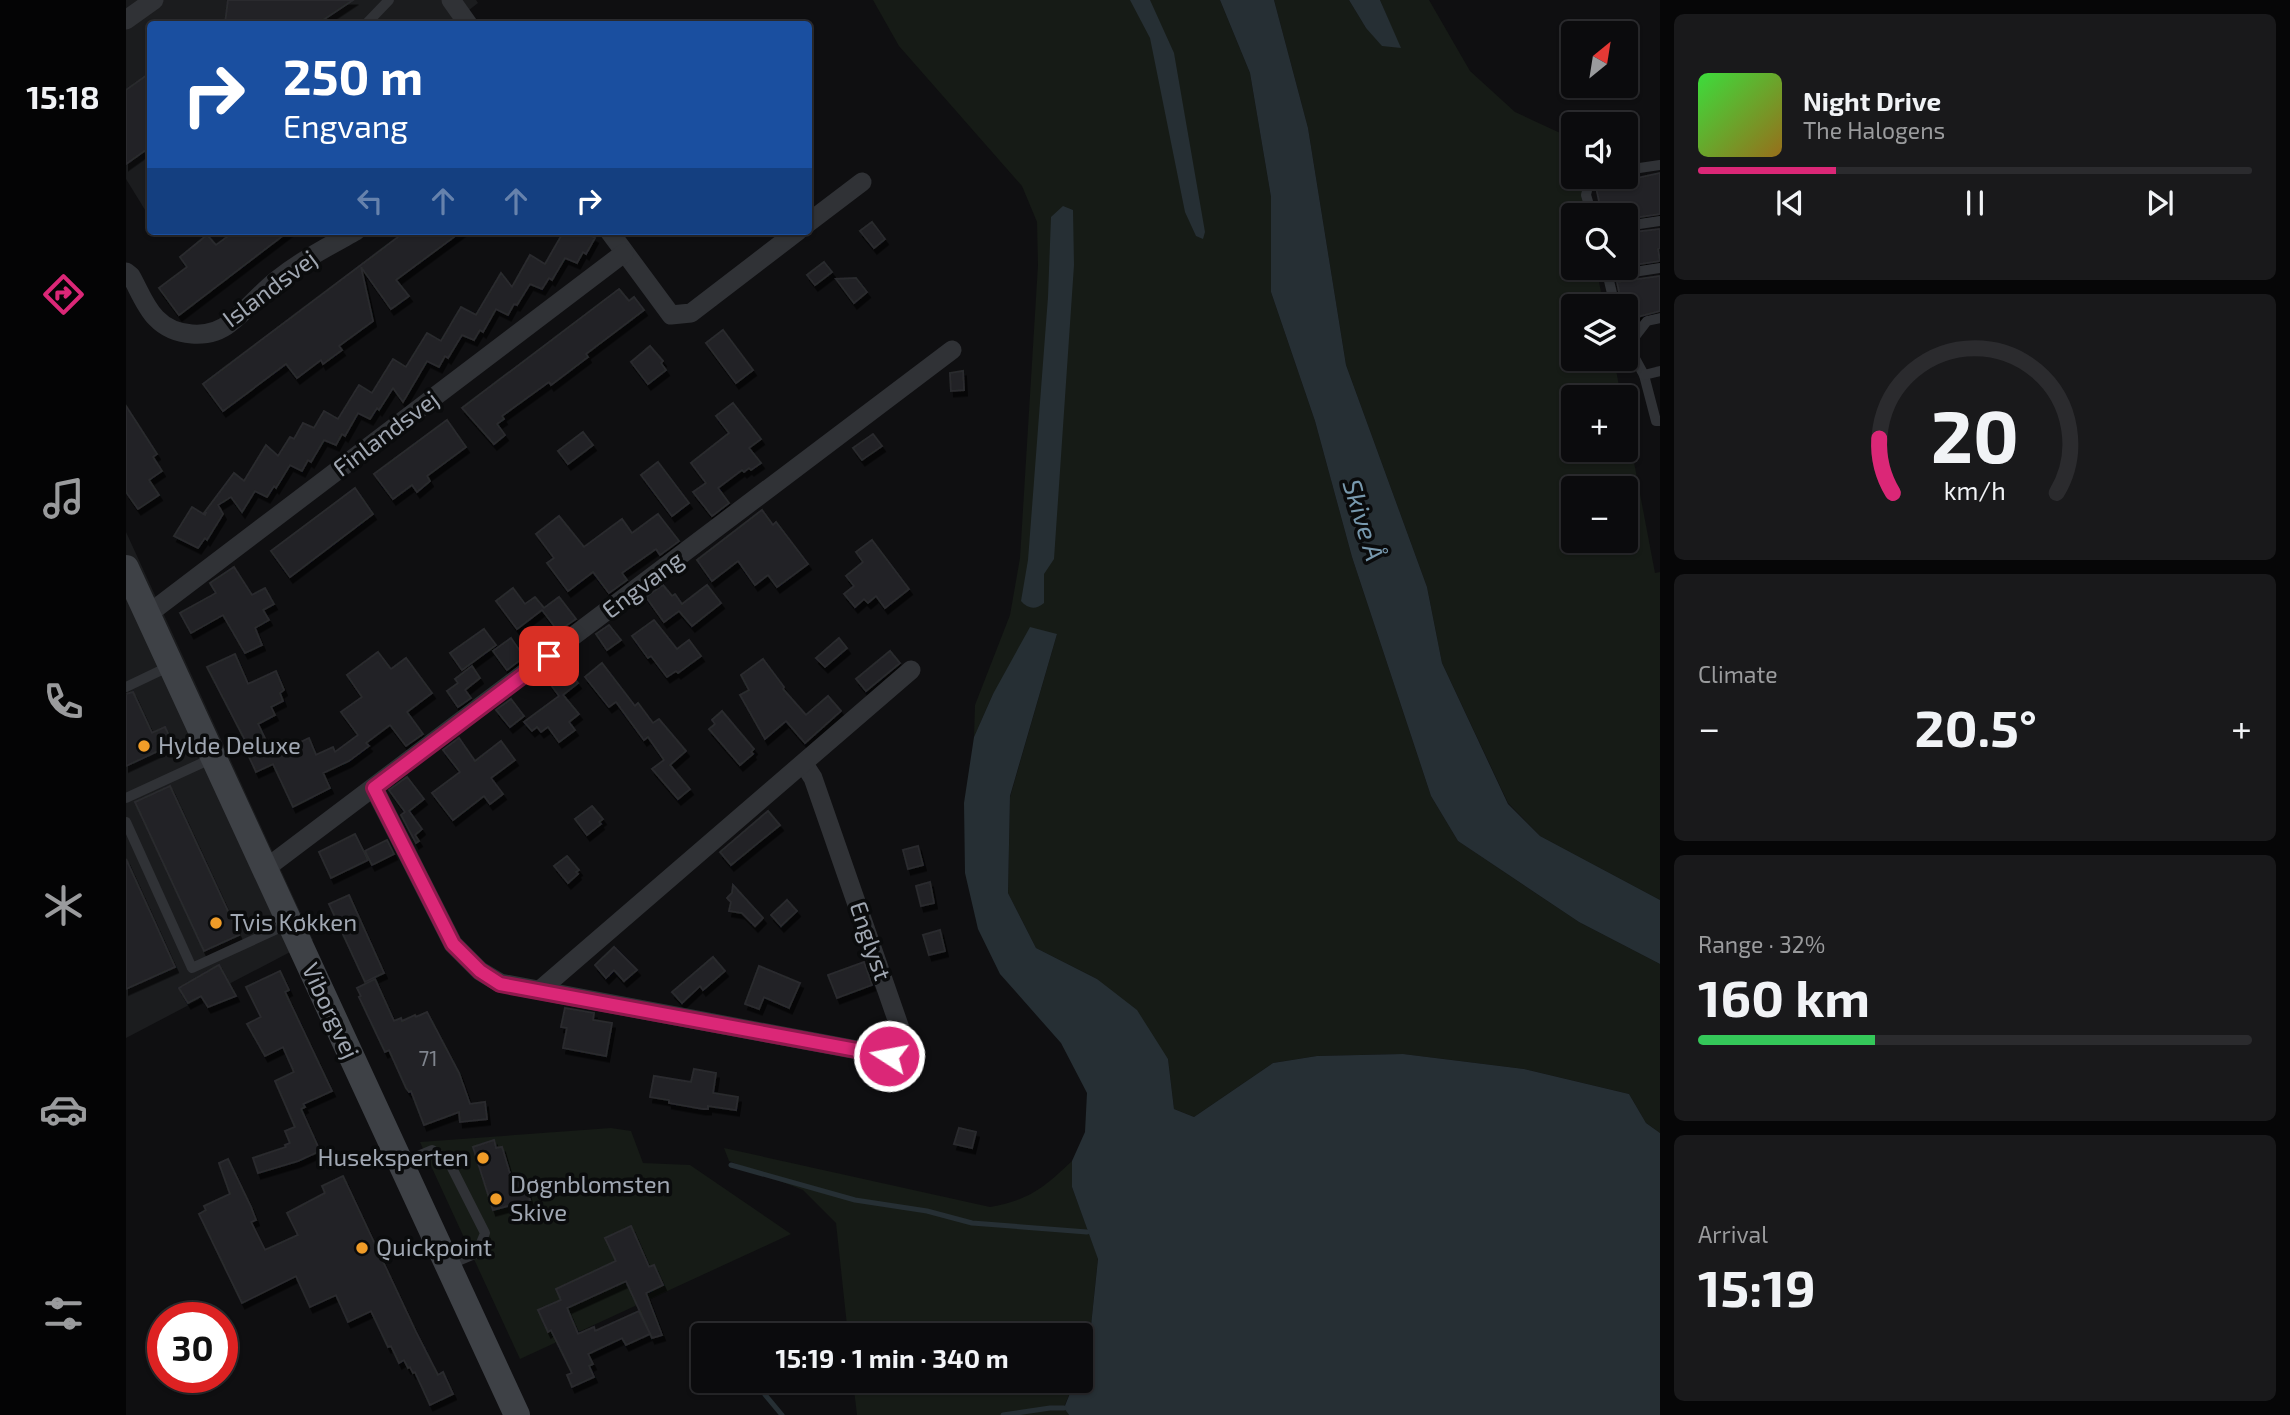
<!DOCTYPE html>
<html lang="en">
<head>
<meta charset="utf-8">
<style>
	:root { --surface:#0b0b0d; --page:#19191b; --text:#f1f3f6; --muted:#9a9b9d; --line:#2b2b2e; --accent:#db2777 }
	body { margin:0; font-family:"Exo 2",sans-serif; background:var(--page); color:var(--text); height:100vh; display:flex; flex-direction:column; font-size:26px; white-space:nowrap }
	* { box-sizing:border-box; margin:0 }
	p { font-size:23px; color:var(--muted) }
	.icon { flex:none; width:38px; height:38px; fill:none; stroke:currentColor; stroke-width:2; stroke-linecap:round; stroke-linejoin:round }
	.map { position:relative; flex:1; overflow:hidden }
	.side { display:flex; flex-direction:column; gap:14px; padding:14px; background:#060607; width:630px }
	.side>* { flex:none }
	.top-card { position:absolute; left:21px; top:21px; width:665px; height:214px; border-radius:7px; box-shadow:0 2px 5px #0004,0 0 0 2px var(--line); background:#1a4fa0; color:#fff; overflow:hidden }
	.needle { width:46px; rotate:30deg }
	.controls { position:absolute; left:1435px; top:21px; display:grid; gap:14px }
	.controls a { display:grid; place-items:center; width:77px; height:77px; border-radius:7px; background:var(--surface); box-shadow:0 2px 5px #0004,0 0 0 2px var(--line); font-size:35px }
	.speed { position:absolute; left:21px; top:1302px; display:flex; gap:14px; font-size:35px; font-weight:700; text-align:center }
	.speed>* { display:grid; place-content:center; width:91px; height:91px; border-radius:50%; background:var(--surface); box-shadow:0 2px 5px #0004,0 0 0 2px var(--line); line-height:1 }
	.speed .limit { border:10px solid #d22; background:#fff; color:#111 }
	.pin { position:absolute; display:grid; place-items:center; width:60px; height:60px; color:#fff; margin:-30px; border-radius:14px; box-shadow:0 4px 10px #0006 }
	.me { position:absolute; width:77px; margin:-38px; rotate:281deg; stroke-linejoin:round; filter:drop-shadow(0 0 5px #0008) }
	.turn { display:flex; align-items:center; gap:24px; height:147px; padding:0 21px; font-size:32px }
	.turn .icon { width:91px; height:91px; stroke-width:2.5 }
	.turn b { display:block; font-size:49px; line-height:60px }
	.lanes { display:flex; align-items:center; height:66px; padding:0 21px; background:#0003; justify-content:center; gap:35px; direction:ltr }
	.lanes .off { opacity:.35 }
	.big { font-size:52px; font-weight:700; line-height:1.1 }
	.side .widget { flex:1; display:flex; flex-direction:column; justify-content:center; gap:10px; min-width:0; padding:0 24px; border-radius:10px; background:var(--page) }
	.side .dial { align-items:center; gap:0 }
	.dial svg { height:182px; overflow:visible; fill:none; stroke:var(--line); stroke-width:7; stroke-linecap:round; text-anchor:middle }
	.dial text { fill:var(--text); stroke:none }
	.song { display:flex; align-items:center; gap:21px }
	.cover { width:84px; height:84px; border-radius:10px; background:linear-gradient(135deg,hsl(120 70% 55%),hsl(40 70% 35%)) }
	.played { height:7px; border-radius:4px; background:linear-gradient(90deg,var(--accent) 25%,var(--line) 25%) }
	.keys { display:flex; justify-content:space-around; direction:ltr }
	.heat { display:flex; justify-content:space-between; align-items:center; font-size:38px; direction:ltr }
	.charge { height:10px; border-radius:5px; background:linear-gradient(90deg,#34c759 32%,var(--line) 0) }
	.trip { position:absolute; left:565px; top:1323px; width:402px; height:70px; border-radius:7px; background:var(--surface); box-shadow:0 2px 5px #0004,0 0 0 2px var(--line); font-weight:700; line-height:70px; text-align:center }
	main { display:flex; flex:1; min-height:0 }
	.menu { display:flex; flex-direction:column; width:126px; justify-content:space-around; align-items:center; background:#040405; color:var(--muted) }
	.menu .icon { width:49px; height:49px }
	.menu .active { color:var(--accent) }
	.menu b { font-size:32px; color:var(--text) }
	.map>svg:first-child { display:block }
</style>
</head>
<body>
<main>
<nav class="menu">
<b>15:18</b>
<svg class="icon active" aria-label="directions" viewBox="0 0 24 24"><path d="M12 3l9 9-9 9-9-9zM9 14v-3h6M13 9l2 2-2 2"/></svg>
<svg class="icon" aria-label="music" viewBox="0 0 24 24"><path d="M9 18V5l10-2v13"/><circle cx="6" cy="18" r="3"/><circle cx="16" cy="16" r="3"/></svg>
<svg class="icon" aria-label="phone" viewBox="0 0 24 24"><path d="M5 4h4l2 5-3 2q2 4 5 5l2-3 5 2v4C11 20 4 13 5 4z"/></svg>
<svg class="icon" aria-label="climate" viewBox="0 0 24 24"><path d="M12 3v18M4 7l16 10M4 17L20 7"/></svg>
<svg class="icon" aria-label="car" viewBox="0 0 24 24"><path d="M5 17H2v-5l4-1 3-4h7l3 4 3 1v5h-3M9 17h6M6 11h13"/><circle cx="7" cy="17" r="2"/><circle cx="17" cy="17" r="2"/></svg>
<svg class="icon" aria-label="filters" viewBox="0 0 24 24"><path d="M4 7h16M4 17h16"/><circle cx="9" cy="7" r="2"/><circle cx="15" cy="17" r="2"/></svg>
</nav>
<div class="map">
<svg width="1534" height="1415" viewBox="0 0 1534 1415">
	<defs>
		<filter id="shadow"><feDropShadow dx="3" dy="5.5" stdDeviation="0" flood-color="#0009"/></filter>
	</defs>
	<rect width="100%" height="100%" fill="#0f0f11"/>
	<g fill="#1b1c1e">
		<path d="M0 0H350L352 3 325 24H24V218L0 179Z"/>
		<path d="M0 532 187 940 0 1038Z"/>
	</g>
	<g fill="#161b16" fill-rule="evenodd">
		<path d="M747 0H1094L1124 73 1145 197V292L1189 421 1226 557 1305 796 1332 841 1453 922 1534 964V1133L1520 1123 1503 1094 1398 1069 1277 1054 1191 1056 1147 1063 1068 1117 1048 1109 1042 1059 971 979 910 948 882 893 884 797 931 634 867 694 848 737 849 705 884 615 894 558 912 265 911 222 896 186 773 46Z"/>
		<path d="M1148 0H1223L1240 28 1274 48 1254 0H1303L1344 71 1389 112 1445 138 1447 177H1453L1460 215H1447V268H1470L1478 306H1447V359H1488L1495 397H1447V450H1500V420L1529 573 1534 572V900L1414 836 1382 803 1316 663 1301 587 1220 365 1182 128ZM1447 488H1500V541H1447Z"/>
		<path d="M485 1128 505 1131 517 1163 564 1165 665 1234 394 1359 294 1142Z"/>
		<path d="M598 1148 864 1207C905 1199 916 1189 946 1161V1187L972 1258 963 1346 956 1363V1335H722L710 1223 677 1190 603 1161Z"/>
		<path d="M727 1381H949L938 1407 943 1415H731Z"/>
	</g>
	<g fill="#262f34">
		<path d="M1004 0H1024L1048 53 1079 232 1077 239 1070 236 1059 212 1024 38Z"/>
		<path d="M1094 0H1148L1182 128 1220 365 1301 587 1316 663 1382 804 1414 836 1534 900V964L1453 922 1332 841 1305 796 1226 557 1189 421 1145 292V197L1124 73Z"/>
		<path d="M1223 0H1254L1275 48 1256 46 1240 28Z"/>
		<path d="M937 206 947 210 948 265 928 559 918 574V603C910 610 902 609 895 601L902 560 922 297 925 217Z"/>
		<path d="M904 627 931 634 884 796 882 893 910 948 971 979 1011 1010 1042 1059 1048 1109 1068 1117 1147 1063 1191 1056 1277 1054 1398 1069 1503 1094 1520 1123 1534 1133V1415H943L938 1408 949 1381H956V1363L963 1345 972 1259 946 1187V1161L959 1132 961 1093 935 1043 874 974 852 929 839 873 838 803 848 737 867 694Z"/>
	</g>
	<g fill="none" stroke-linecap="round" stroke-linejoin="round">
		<g stroke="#262f34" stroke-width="5">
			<path d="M605 1165 729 1200 801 1211 846 1223 961 1232"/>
			<path d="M622 1381 636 1391 656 1415"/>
			<path d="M877 1415 924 1408H938"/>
		</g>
	</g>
	<g fill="#222225" stroke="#292a2d" stroke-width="2" filter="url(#shadow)">
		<path d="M102 0H227L191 24H99Z"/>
		<path d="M24 73V147L0 164V90Z"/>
		<path d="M1534 173V214L1500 219V215H1476L1470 187Z"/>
		<path d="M746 222 759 239 748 248 734 231Z"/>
		<path d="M1534 229V248L1532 249 1534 261 1500 266V233Z"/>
		<path d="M109 231H163L53 315 33 288 61 267 54 257 81 235 90 245Z"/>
		<path d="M280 231H336L270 280 283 296 265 309 235 267 247 321 213 346 216 350 197 364 195 360 171 378 160 364 97 411 77 384Z"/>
		<path d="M438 231H456L469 238 460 254 457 252 451 263 439 258 426 280 423 278 416 289 404 284 391 305 388 304 382 315 370 309 357 332 354 330 348 340 336 335 322 358 319 356 313 367 301 361 277 402 267 388 253 410 251 408 244 419 232 413 219 436 216 434 210 445 198 440 185 462 182 460 176 471 164 465 150 488 148 486 141 497 129 491 116 512 105 497 92 505 97 514 81 540 79 538 72 548 48 536 66 507 79 515 80 513H78L108 473 118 481 140 445 152 456 164 437 168 439 177 423 188 428 198 411 212 419 233 385 246 393 267 359 280 367 301 333 315 341 335 307 350 315 375 273 386 287 404 255 419 264Z"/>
		<path d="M698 262 706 272 689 285 681 275Z"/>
		<path d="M1534 276V311L1500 320V306H1496L1491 282Z"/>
		<path d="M730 278 741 292 728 303 710 279Z"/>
		<path d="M493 289 503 301 508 297 518 310 460 354 462 357 425 385 423 382 376 416 378 419 371 424 379 435 368 444 336 408Z"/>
		<path d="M597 330 627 370 610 383 580 343Z"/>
		<path d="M524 346 537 361 535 363 540 370 522 384 505 362Z"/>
		<path d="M837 371 838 390 825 391 824 373Z"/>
		<path d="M607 403 635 439 623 448 635 463 625 470 623 468 618 472 616 470 592 488 603 503 586 516 567 492 580 483 565 463 603 433 590 416Z"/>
		<path d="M0 406 31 454 27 457 36 471 23 480 33 495 12 509 0 492Z"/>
		<path d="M321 420 340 447 301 476 304 481 291 492 286 485 267 499 248 474Z"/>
		<path d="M457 432 467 445 442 464 432 451Z"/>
		<path d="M747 434 756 446 736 460 727 448Z"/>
		<path d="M532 462 563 503 546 516 515 475Z"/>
		<path d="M229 488 247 514 164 577 145 551Z"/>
		<path d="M636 510 647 525 650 522 682 564 651 587 642 575 629 585 612 561 586 581 571 560Z"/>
		<path d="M532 514 553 541 534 555 530 549 496 573 501 580 483 593 467 572 442 591 421 563 428 558 410 534 433 516 458 547 496 519 506 533Z"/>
		<path d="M746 540 783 589 759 608 750 596 742 603 738 599 729 607 718 594 728 586 720 576 737 562 730 552Z"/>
		<path d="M108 567 126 595 139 588 148 604 137 610 143 620 129 628 136 645 119 653 97 615 65 633 54 613 90 593 84 583Z"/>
		<path d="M537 585 546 596 549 594 556 604 581 585 595 603 566 626 553 611 538 622 520 597Z"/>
		<path d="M387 588 399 604 409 597 418 608 433 597 450 619 432 631 416 610 391 629 370 601Z"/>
		<path d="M528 620 551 649 563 640 575 656 552 673 550 671 541 677 525 656 522 658 506 636Z"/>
		<path d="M483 625 495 640 481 650 470 634Z"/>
		<path d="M358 629 370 645 336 670 324 653Z"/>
		<path d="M385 638 398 657 381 670 367 651Z"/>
		<path d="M713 638 721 648 699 667 690 658Z"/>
		<path d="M764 651 774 663 740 691 730 679Z"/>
		<path d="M252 652 265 669 280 658 306 693 281 712 297 734 280 746 264 725 240 743 243 746 223 761 197 773 204 788 167 807 147 764 130 772 120 750 123 748 81 667 109 654 122 684 150 671 158 690 154 693 157 701 145 707 149 715 132 724 147 755 183 738 190 755 207 747 209 752 232 735 215 712 236 697 221 675Z"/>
		<path d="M637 659 658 687 657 689 680 715 702 696 715 711 679 743 660 721 639 739 614 695 623 690 615 675Z"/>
		<path d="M435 661 452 683 437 695 453 714 443 722 449 730 433 742 422 727 415 732 411 727 406 731 398 722 433 696 417 674Z"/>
		<path d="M476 663 509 706 512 703 527 723 533 719 560 751 544 765 564 789 552 799 526 769 538 760 522 737 518 740 490 702 483 707 459 677Z"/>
		<path d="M346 666 354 678 339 690 345 698 332 707 321 691 332 683 329 679Z"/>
		<path d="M7 692 26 733 39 727 47 744 0 766V694Z"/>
		<path d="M385 699 398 716 384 727 370 710Z"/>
		<path d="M596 711 628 749 625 752 627 754 614 765 583 729 589 724 586 720Z"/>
		<path d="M333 738 349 761 375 741 389 760 365 778 377 794 364 804 358 796 327 820 306 793 334 772 317 750Z"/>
		<path d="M281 777 298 799 283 811 296 829 289 835 293 841 290 843 275 815 279 812 263 790Z"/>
		<path d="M44 786 113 935 78 951 9 802Z"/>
		<path d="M466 806 477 819 473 822 475 824 461 835 449 819Z"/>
		<path d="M642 811 654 825 605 865 594 852Z"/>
		<path d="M229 834 242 860 205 878 193 852Z"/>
		<path d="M261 840 268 854 246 865 239 851Z"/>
		<path d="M792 846 797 865 782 869 777 850Z"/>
		<path d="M441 856 453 870 450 872 452 874 442 883 428 866Z"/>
		<path d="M0 859 49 967 0 989Z"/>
		<path d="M804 882 808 903 795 906 790 886Z"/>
		<path d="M607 885 637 918 629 926 616 913 603 911 605 902 601 898 606 893Z"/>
		<path d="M223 895 258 973 239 982 203 904Z"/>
		<path d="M661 900 671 911 655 926 645 915Z"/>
		<path d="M814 930 819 951 803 955 797 935Z"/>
		<path d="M488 947 511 970 498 981 488 970 480 978 469 965Z"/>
		<path d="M587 957 599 971 577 990 574 986 556 1003 546 992Z"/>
		<path d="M738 962 746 985 711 998 702 975Z"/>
		<path d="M93 965 110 996 82 1007 75 996 62 1003 53 988Z"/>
		<path d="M633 966 674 983 663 1008 638 997 633 1009 619 1004Z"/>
		<path d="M154 971 163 990 159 992 206 1091 177 1104 179 1107 175 1109 194 1151 172 1161 132 1173 127 1158 160 1147 159 1145 164 1143 159 1131 169 1127 149 1081 168 1072 157 1047 139 1056 121 1024 135 1017 120 987Z"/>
		<path d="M249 979 268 1021 275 1018 276 1021 289 1015 290 1017 301 1012 333 1073 344 1104 359 1102 361 1119 334 1122 333 1112 298 1125 285 1091 283 1092 280 1088 263 1050 259 1052 233 997 235 996 231 988Z"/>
		<path d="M439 1008 468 1013 467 1020 486 1023 480 1056 437 1048 441 1028 435 1027Z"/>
		<path d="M568 1069 590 1073 587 1093 612 1097 610 1110 582 1106V1109H577L543 1103V1100L524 1097 528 1076 565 1082Z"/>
		<path d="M833 1128 850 1132 846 1148 828 1144Z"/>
		<path d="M368 1140 370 1148 376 1147 385 1177 395 1174 404 1200 367 1210 347 1147Z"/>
		<path d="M102 1159 125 1207 130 1220 125 1222 139 1250 172 1235 161 1213 199 1193 196 1186 217 1176 290 1332 312 1375 317 1372 327 1394 304 1405 289 1372 287 1373 284 1367 282 1368 278 1360 273 1363 265 1346 262 1347 245 1311 222 1322 210 1295 184 1307 170 1276 116 1303 73 1214 80 1210 78 1206 104 1194 93 1163Z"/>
		<path d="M505 1226 523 1267 528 1265 537 1285 520 1293 536 1335 526 1338 500 1281 441 1308 452 1334 468 1327 469 1331 513 1311 524 1334 500 1345 496 1338 462 1354 467 1364 463 1366 468 1377 446 1387 441 1375 446 1373 425 1330 422 1332 412 1310 435 1300 430 1289 490 1261 479 1238Z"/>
	</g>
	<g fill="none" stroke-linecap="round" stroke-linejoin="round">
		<g stroke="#303236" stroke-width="10">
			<path d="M240 24 263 0"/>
			<path d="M1500 170 1534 165"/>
			<path d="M1464 177 1460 195 1466 215"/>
			<path d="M1500 226 1534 221"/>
			<path d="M1480 268 1489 306"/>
			<path d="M1482 276 1534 268"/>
			<path d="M1500 342 1518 375 1530 421H1534"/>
			<path d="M1501 347 1521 321 1534 318"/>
			<path d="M1518 375 1534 371"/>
			<path d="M0 687 44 666"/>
			<path d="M0 798 87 758"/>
			<path d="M0 822 66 968 162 924"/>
			<path d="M277 1162 306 1150 322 1160 359 1233 351 1253 323 1265"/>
		</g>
		<g stroke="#303236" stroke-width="19">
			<path d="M325 0 342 24"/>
			<path d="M0 20 28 0"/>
			<path d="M682 223 736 182"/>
			<path d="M483 231 545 315 565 313 672 231"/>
			<path d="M0 272 5 276C12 288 19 307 30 318 48 337 83 340 104 323 121 310 135 292 152 279 176 260 203 246 230 231"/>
			<path d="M21 615 498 253"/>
			<path d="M248 788 327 944 354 971 374 983 763 1056 771 1054 776 1046V1034L687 778 678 764"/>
			<path d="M139 869 826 350"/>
			<path d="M414 990 785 670"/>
		</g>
		<path stroke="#3e4146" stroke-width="26" d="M0 568 391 1415"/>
	</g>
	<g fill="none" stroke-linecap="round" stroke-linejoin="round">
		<g stroke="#8e194d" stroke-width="18">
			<path id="route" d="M423 656 248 788 327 944 354 971 374 984 763 1056"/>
		</g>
		<use href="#route" stroke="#db2777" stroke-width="12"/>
	</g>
	<g fill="#f09c28" stroke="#0a0b0c" stroke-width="2.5">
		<circle cx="18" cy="746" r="7"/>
		<circle cx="90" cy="923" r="7"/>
		<circle cx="357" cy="1158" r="7"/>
		<circle cx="370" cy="1199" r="7"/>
		<circle cx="236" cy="1248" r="7"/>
	</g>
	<g text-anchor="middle" stroke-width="7" stroke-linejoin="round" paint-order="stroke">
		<g font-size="21" fill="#80858e">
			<text x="302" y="1066">71</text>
		</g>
		<g font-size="24" fill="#a0a7b2" stroke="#0a0b0c">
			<text transform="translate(144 289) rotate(-37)" y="8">Islandsvej</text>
			<text transform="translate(260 434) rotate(-37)" y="8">Finlandsvej</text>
			<text transform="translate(517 585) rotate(-37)" y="8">Engvang</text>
			<text transform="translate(744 941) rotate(71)" y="8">Englyst</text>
			<text transform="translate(204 1011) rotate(65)" y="8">Viborgvej</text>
		</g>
		<g font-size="24" fill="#a0a7b2" stroke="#0a0b0c" text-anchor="start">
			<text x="32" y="754">Hylde Deluxe</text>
			<text x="104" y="931">Tvis Køkken</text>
			<text x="343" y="1166" text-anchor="end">Huseksperten</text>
			<text x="384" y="1193">Døgnblomsten<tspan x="384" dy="28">Skive</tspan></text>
			<text x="250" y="1256">Quickpoint</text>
		</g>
		<g font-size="26" font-style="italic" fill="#7798ad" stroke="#0a0b0c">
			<text transform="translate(1237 520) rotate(73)" y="9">Skive Å</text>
		</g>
	</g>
</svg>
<div class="controls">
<a><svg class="needle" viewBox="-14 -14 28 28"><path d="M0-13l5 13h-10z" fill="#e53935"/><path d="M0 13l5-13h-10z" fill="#9a9b9d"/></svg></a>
<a><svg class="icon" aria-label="sound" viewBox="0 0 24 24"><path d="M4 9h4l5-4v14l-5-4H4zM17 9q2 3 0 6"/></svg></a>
<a><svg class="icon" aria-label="search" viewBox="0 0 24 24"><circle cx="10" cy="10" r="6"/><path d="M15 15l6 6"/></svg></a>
<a><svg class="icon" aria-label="layers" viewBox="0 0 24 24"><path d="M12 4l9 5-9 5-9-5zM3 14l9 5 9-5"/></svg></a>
<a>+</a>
<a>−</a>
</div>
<div class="speed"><div class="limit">30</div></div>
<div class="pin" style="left:423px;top:656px;background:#d93025"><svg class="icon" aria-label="arrive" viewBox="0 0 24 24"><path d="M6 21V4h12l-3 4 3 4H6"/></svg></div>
<svg class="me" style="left:763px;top:1056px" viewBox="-20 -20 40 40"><circle r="17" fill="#db2777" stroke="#fff" stroke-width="3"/><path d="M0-11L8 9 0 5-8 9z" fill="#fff"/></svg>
<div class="trip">15:19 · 1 min · 340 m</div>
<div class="top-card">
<div class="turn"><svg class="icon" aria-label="right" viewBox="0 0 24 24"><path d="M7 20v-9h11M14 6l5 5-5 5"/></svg><div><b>250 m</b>Engvang</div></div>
<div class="lanes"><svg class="icon off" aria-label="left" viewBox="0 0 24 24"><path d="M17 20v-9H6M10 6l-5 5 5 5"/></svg><svg class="icon off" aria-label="ahead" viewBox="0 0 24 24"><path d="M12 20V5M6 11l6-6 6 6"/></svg><svg class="icon off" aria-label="ahead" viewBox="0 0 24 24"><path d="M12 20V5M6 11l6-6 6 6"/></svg><svg class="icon" aria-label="right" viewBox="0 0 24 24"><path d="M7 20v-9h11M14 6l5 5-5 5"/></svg></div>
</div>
</div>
<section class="side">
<div class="widget">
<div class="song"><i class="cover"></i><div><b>Night Drive</b><p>The Halogens</p></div></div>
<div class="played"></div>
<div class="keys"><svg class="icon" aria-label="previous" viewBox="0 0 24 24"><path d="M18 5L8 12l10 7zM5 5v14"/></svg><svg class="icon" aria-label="pause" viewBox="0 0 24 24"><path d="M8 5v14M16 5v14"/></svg><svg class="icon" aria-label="next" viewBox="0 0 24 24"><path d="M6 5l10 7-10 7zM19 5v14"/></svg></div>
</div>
<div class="widget dial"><svg viewBox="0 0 100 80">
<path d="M14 69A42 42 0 1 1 86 69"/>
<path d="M14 69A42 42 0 0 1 8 45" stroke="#db2777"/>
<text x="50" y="56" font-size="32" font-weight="700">20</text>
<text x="50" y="72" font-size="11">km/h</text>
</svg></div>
<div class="widget"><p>Climate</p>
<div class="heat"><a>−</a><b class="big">20.5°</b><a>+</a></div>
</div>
<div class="widget"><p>Range · 32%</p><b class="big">160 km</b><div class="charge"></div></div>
<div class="widget"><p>Arrival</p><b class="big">15:19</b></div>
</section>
</main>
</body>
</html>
